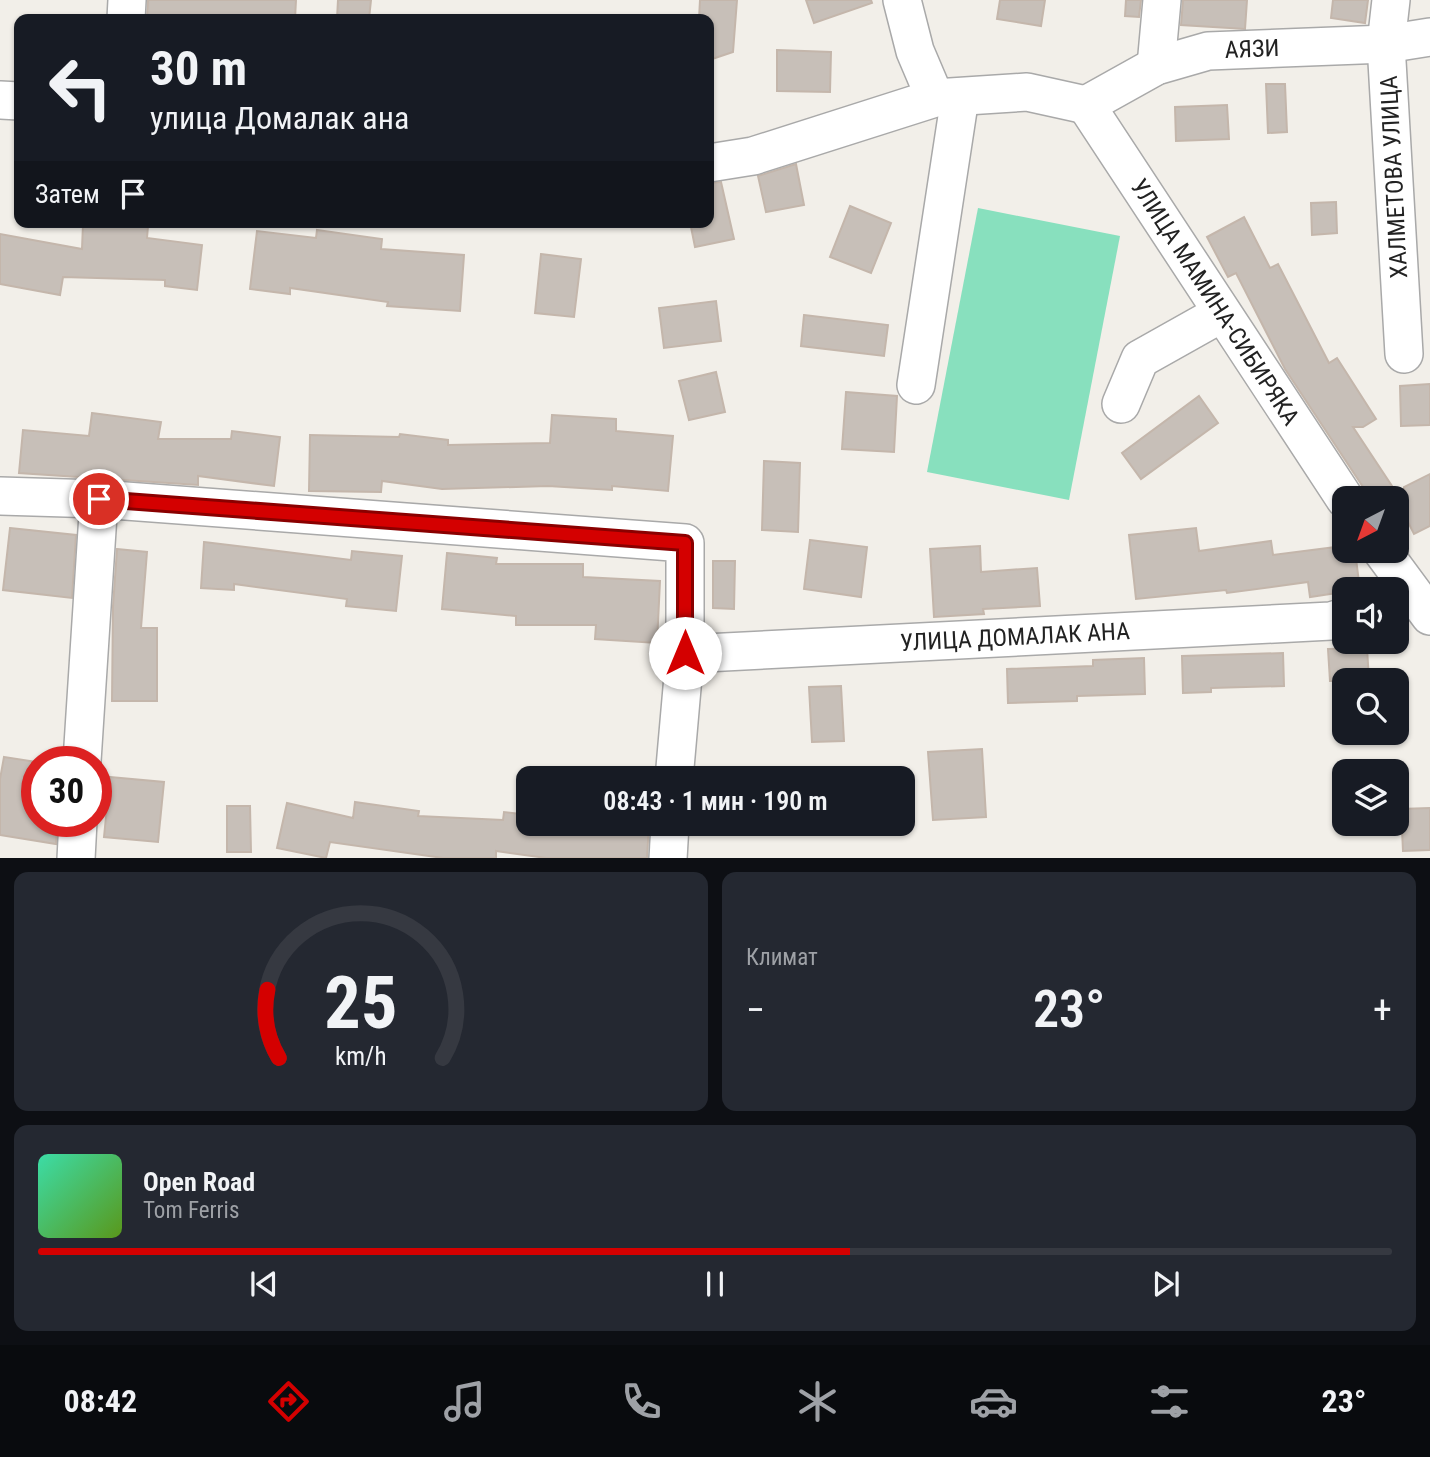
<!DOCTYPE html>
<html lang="ru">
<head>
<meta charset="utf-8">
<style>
	:root { --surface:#171b24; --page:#242831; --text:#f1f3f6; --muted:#9ea1a6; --line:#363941; --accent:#d40000 }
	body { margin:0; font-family:"Roboto Condensed",sans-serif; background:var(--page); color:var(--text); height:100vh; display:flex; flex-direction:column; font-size:26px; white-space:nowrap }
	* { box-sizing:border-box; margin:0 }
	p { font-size:23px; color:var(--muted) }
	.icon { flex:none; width:38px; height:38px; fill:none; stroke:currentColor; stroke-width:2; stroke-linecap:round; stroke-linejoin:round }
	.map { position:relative; height:858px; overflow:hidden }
	.sheet { display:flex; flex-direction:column; gap:14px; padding:14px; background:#0d0f14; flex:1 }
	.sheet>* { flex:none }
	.guide { position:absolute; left:14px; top:14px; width:700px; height:214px; border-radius:14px; box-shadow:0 2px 5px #0004; background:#171b24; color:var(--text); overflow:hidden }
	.needle { width:46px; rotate:221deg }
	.fabs { position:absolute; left:1332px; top:486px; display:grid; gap:14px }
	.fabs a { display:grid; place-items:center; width:77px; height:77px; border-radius:14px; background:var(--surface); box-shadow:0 2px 5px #0004; font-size:35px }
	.speed { position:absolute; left:21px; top:746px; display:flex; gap:14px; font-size:35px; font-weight:700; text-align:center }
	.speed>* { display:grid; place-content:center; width:91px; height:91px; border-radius:50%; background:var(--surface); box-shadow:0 2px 5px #0004; line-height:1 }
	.speed .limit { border:10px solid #d22; background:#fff; color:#111 }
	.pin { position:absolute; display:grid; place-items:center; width:60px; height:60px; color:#fff; margin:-30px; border:4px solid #fff; border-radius:50%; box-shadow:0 2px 7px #0007 }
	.me { position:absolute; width:77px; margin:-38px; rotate:0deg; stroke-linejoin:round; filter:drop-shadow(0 0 5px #0008) }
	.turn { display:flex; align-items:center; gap:24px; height:147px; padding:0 21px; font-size:32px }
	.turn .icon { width:91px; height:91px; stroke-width:2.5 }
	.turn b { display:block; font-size:49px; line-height:60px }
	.then { display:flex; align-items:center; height:66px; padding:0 21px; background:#0003; gap:14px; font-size:26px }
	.big { font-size:52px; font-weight:600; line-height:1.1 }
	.sheet .tile { flex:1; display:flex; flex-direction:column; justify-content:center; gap:10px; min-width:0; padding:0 24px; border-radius:14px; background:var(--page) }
	.sheet .dial { align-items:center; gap:0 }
	.dial svg { height:182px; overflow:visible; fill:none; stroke:var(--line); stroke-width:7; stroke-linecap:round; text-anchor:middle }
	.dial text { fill:var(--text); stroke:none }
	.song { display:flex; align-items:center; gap:21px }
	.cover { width:84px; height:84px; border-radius:10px; background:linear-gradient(135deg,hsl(160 70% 55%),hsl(90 70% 35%)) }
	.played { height:7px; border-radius:4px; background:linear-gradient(90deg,var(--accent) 60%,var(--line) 60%) }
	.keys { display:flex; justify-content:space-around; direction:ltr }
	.heat { display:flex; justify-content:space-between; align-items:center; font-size:38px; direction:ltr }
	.sheet .tiles { flex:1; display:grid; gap:14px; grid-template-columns:1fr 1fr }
	.tile:last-child { grid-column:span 2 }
	.trip { position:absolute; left:516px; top:766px; width:399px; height:70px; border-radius:14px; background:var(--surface); box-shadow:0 2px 5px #0004; font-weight:600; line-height:70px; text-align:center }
	.menu { display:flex; height:112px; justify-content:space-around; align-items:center; background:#090b0e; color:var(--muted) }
	.menu .icon { width:49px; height:49px }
	.menu .selected { color:var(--accent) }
	.menu b { font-size:32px; color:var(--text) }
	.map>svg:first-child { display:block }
</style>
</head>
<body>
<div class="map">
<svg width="1430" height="859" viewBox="0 0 1430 859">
	<rect width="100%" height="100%" fill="#f2efe9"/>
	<path fill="#88e0be" d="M978 208 1120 236 1069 500 927 472Z"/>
	<g fill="#c7bfb8" stroke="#c4b6ab" stroke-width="2">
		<path d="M148 0H296L295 19H147Z"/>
		<path d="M338 0H371L369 19H337Z"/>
		<path d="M700 0H737L733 52 709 60V19H699Z"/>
		<path d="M806 0H871L872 3 814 23Z"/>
		<path d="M1000 0H1045L1041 26 997 19Z"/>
		<path d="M1126 0H1141L1139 17 1125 16Z"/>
		<path d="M1183 0H1247L1245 29 1181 25Z"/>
		<path d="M1333 0H1368L1365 23 1331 18Z"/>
		<path d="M777 50 831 52 830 92 777 91Z"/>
		<path d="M1266 84H1285L1287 132 1268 133Z"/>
		<path d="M1227 105 1229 139 1176 141 1175 107Z"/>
		<path d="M796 164 804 205 766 212 758 176Z"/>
		<path d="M721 182 734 239 695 247 690 222H709V183Z"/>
		<path d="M1336 202 1337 233 1312 235 1311 203Z"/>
		<path d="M850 206 891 223 871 273 830 257Z"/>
		<path d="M1244 217 1270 268 1278 264 1329 363 1337 358 1376 419 1363 427H1353L1392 486 1373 499H1366L1363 487 1285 369 1236 273 1228 277 1207 237Z"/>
		<path d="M83 224 148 226 147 238 202 245 197 290 165 286V280L63 277 60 295 0 284V234L82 249Z"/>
		<path d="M317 230 382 239 381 249 464 255 460 311 387 306 388 302 290 288V294L250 289 257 231 316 238Z"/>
		<path d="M541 254 581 259 574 317 535 313Z"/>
		<path d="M716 301 721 341 664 348 659 308Z"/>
		<path d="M804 315 888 325 884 356 801 346Z"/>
		<path d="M716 372 725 412 689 420 679 381Z"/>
		<path d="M1430 384V425L1401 426 1400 386Z"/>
		<path d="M846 392 897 396 894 452 842 449Z"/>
		<path d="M1199 396 1218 423 1141 479 1122 453Z"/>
		<path d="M92 413 161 422 158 439H231L232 431 280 437 274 486 198 476V485L19 473 23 430 89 436Z"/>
		<path d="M552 415 616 419V431L673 436 668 491 612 486V490L548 486 442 489 382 481 381 492 309 491 310 435 399 437 400 434 448 440V445L550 443Z"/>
		<path d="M764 461 800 463 798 532 762 530Z"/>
		<path d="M1430 474V526L1414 534 1405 516 1404 487Z"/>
		<path d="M10 528 76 535 72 598 3 590Z"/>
		<path d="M1196 528 1199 551 1271 541 1273 555 1344 546V551H1355L1360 590H1344V592L1310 597 1308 582 1227 593 1226 590 1136 599 1129 535Z"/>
		<path d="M810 540 867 547 861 597 804 589Z"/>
		<path d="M204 542 351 560 352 551 402 556 396 611 346 606 347 599 234 584V590L201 588Z"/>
		<path d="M980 546 981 572 1037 568 1040 606 983 609 984 614 934 617 930 549Z"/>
		<path d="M117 549 147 552 141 628H157V701H112L113 606Z"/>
		<path d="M447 553 497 558 496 564H583V577L660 581 657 643 595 639 596 625H516V616L442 609Z"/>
		<path d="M713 561H735L734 609 713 608Z"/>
		<path d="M1367 648 1369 680 1330 681 1328 649Z"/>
		<path d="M1283 653 1284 686 1211 688V692L1183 693 1182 656Z"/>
		<path d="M1144 658 1145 694 1077 696V701L1008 703 1007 669 1093 666V660Z"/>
		<path d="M841 686 844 741 812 742 809 687Z"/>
		<path d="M982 749 986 817 933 820 928 752Z"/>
		<path d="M4 757 37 762V821H57L56 844 0 835V779Z"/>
		<path d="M110 777 164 782 158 842 104 837Z"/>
		<path d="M355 802 419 811 418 816 503 820 504 812 528 815V824H649L647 858H546L496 851V858H443L330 842 326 858 277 848 287 803 353 818Z"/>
		<path d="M227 806H250L251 852H227Z"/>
		<path d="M1430 808V850L1403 851 1401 809Z"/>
	</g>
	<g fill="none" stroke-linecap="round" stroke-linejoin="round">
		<g stroke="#a9a9a9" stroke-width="40">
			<g id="minor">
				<path d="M902 0 915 51 935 98"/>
				<path d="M1391 0 1386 44 1404 354"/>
				<path d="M126 19 127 0"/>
				<path d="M1156 66 1162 0"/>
				<path d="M0 100 19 101"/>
				<path d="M1086 105 1345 499"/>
				<path d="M1086 105 1156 66 1208 51 1386 44 1430 37"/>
				<path d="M709 163 753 156 935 98 1027 92 1086 105"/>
				<path d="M916 385 960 97"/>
				<path d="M1121 404 1140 359 1222 313"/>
				<path d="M0 496 99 499 685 543V654L674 779"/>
				<path d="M1382 551 1430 616"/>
				<path d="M685 654 1331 621 1344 617"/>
				<path d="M82 761 99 499"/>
				<path d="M76 859 78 821"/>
				<path d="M668 859 670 824"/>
			</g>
		</g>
		<use href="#minor" stroke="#fff" stroke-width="37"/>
	</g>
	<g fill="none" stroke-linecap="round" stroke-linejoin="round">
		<g stroke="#8a0000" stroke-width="18">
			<path id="route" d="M99 499 685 543V653"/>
		</g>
		<use href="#route" stroke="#d40000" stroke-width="12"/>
	</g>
	<g text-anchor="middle" stroke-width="5" stroke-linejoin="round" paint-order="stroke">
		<g font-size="24" fill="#222" stroke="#fff">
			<text transform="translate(1252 49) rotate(-2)" y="8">АЯЗИ</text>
			<text transform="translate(1394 177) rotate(-93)" y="8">ХАЛМЕТОВА УЛИЦА</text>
			<text transform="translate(1215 302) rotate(57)" y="8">УЛИЦА МАМИНА-СИБИРЯКА</text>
			<text transform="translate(1015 637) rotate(-3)" y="8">УЛИЦА ДОМАЛАК АНА</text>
		</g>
	</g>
</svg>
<div class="fabs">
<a><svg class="needle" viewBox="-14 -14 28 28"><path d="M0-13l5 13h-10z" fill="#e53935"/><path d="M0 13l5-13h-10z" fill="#9ea1a6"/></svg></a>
<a><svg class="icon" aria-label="sound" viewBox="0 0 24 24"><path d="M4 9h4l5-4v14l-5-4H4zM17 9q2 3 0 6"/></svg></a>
<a><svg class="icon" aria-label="search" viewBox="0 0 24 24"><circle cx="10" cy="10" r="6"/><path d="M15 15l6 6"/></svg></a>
<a><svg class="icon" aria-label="layers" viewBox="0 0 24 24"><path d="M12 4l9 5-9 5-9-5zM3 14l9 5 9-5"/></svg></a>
</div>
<div class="speed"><div class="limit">30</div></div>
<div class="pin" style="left:99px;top:499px;background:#d93025"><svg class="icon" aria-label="arrive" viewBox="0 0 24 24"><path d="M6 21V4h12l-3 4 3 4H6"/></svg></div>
<svg class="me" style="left:685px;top:653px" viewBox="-20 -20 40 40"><circle r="19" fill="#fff"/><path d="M0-13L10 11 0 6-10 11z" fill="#d40000"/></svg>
<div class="trip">08:43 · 1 мин · 190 m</div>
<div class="guide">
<div class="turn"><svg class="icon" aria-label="left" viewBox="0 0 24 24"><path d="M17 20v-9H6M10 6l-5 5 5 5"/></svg><div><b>30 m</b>улица Домалак ана</div></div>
<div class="then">Затем<svg class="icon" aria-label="arrive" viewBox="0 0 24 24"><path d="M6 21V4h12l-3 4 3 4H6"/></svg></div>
</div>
</div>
<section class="sheet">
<div class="tiles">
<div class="tile dial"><svg viewBox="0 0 100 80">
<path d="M14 69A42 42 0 1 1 86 69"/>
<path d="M14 69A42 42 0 0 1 9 39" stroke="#d40000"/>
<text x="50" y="56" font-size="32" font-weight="700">25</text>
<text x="50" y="72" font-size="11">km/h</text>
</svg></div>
<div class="tile"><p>Климат</p>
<div class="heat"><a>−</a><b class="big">23°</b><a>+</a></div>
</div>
<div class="tile">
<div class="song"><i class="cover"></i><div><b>Open Road</b><p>Tom Ferris</p></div></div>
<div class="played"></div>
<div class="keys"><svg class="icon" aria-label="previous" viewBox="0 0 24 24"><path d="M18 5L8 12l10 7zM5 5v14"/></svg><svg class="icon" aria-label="pause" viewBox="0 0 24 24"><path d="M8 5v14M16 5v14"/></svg><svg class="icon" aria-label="next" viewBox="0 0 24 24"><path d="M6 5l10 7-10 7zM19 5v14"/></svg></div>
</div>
</div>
</section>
<nav class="menu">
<b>08:42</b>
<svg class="icon selected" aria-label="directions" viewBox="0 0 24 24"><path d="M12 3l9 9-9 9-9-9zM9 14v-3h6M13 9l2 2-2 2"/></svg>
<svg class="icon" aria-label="music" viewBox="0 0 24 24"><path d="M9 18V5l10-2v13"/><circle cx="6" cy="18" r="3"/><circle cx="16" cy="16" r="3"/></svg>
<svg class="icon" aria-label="phone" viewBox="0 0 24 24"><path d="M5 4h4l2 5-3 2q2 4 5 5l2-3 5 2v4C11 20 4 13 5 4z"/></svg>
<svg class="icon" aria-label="climate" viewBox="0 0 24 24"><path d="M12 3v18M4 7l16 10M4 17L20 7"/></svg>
<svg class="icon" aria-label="car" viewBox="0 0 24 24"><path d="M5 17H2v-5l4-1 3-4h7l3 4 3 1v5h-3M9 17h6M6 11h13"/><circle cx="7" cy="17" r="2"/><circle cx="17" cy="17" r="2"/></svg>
<svg class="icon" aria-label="filters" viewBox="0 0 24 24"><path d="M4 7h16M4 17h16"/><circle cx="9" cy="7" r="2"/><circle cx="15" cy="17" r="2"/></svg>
<b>23°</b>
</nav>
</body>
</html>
